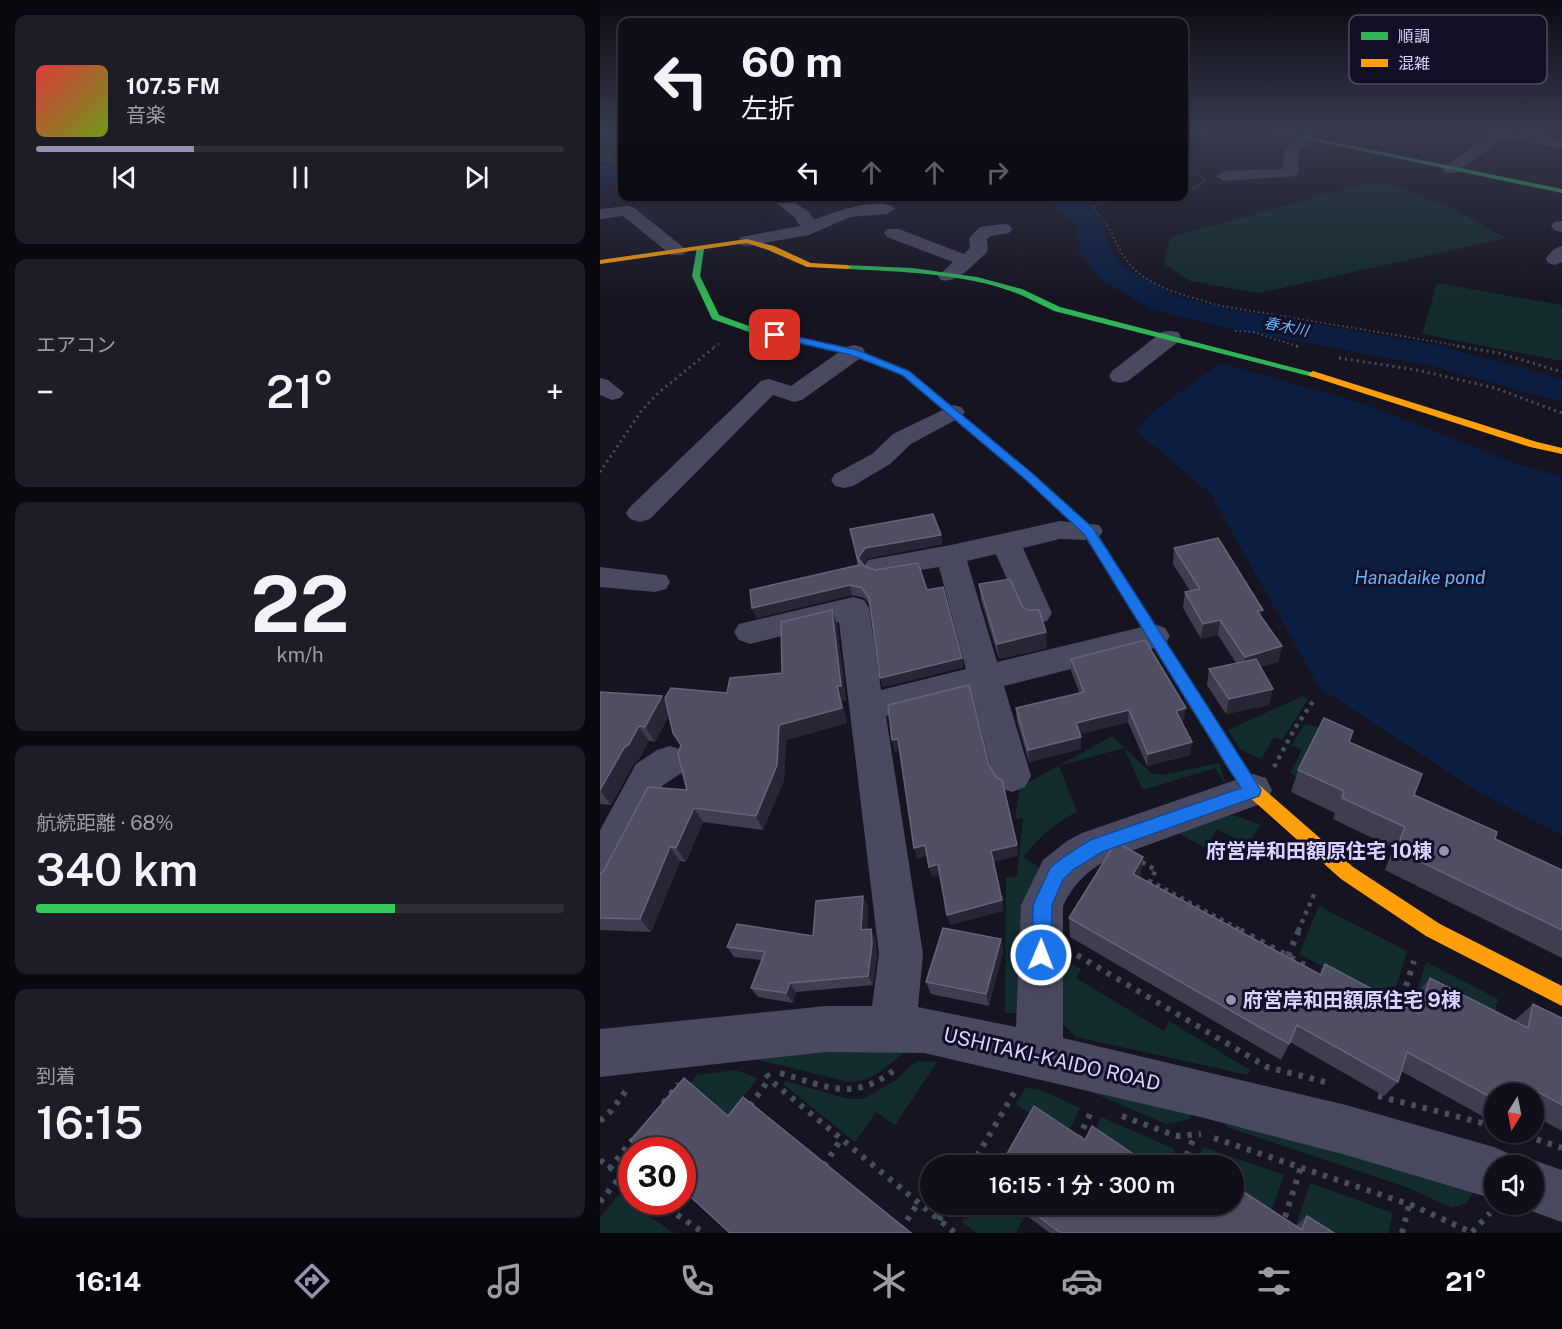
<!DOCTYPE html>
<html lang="ja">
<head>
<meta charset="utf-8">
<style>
	:root { --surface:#100f19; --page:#1e1d26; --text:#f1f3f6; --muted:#9c9ca2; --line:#302f38; --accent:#9591b1 }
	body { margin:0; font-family:"Public Sans","Noto Sans JP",sans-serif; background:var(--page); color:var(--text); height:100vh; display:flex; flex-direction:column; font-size:22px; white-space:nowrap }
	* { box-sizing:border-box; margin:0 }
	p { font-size:20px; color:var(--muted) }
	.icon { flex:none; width:33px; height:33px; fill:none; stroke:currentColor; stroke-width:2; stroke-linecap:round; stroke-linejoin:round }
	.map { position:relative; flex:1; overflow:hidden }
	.drawer { display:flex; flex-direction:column; gap:15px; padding:15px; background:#09080e; width:600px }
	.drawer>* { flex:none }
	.hud { position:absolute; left:18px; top:18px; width:570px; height:183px; border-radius:12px; box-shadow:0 2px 4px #0004,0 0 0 2px var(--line); background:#100f19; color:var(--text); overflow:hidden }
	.needle { width:39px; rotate:190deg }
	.buttons { position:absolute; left:884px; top:1083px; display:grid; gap:12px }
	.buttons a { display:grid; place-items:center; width:60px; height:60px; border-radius:50%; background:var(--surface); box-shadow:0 2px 4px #0004,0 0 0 2px var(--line); font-size:30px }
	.speed { position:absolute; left:18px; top:1137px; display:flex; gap:12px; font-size:30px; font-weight:700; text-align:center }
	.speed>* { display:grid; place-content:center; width:78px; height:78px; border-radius:50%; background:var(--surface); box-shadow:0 2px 4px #0004,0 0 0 2px var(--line); line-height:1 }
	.speed .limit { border:9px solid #d22; background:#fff; color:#111 }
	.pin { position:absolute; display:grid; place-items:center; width:51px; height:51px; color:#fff; margin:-26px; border-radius:12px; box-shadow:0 3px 9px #0006 }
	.me { position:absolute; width:66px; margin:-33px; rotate:1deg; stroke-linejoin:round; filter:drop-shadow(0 0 4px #0008) }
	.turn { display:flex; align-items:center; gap:21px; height:126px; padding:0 24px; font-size:27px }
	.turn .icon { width:78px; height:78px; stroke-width:2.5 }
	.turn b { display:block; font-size:42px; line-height:51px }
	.lanes { display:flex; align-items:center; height:57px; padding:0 24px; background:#0003; justify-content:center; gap:30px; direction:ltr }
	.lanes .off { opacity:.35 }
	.big { font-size:45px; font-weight:600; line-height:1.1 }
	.drawer .card { flex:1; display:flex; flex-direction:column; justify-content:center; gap:9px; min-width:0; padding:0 21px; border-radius:12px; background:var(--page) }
	.drawer .dial { align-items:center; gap:0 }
	.dial b { font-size:78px; line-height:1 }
	.song { display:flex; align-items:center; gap:18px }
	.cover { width:72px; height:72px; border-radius:9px; background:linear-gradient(135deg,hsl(0 70% 55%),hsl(80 70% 35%)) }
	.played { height:6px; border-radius:3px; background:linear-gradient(90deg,var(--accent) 30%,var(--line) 30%) }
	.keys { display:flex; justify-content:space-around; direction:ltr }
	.heat { display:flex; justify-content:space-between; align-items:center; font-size:33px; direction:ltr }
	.charge { height:9px; border-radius:4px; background:linear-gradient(90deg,#34c759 68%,var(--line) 0) }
	.trip { position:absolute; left:320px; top:1155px; width:324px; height:60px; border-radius:30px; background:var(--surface); box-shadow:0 2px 4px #0004,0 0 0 2px var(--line); font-weight:600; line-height:60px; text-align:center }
	.menu { display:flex; height:96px; justify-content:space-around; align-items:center; background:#06060a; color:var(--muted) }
	.menu .icon { width:42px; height:42px }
	.menu .on { color:var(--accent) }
	.menu b { font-size:27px; color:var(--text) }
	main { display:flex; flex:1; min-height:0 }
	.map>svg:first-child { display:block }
</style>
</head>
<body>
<main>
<section class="drawer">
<div class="card">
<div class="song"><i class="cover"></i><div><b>107.5 FM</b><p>音楽</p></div></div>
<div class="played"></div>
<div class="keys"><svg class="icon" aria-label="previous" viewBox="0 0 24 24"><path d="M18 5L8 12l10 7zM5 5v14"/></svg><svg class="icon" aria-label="pause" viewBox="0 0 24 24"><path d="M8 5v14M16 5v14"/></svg><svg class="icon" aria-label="next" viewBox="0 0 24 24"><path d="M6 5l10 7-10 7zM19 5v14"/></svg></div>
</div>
<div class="card"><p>エアコン</p>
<div class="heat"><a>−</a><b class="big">21°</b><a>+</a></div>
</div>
<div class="card dial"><b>22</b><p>km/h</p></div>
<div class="card"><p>航続距離 · 68%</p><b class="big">340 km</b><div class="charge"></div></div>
<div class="card"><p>到着</p><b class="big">16:15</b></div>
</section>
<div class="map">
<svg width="962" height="1233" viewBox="0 0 962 1233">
	<rect width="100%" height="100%" fill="#161421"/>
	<g fill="#132c2d">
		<path d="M22 138V166L0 164V142Z"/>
		<path d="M777 181 846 205 906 238 659 293 590 281 564 264 570 237Z"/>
		<path d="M837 283 962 305V361L822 334Z"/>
		<path d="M703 696 708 699 682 740 674 737 661 759 641 750 628 730Z"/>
		<path d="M704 724 721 727 698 777 690 773 702 750 692 745Z"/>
		<path d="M512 736 551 773 562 775 619 763 626 786 615 768 543 790 524 748 459 766 477 812C455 822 438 839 423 857L445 872 420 1009 415 1013H405L406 878 417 876 423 818 415 819 420 787Z"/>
		<path d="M614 814 636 816 660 824 649 845 617 829 606 848 580 834 579 828Z"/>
		<path d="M719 906 807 951 788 1013 716 982 722 966 699 954Z"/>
		<path d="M459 957 481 969 476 978 564 1031 569 1021 650 1070 648 1075 476 1037 457 1018Z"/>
		<path d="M826 962 898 999 889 1034 816 995Z"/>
		<path d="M313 1047C290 1060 278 1082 249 1082L147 1057 148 1053Z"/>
		<path d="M318 1061 337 1062 295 1125 276 1112 255 1142 183 1084 186 1081 248 1099H263L296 1080 311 1065Z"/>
		<path d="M135 1070 158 1078 128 1116 90 1083 97 1075Z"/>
		<path d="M479 1087 589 1108 590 1119 566 1124Z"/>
		<path d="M425 1088 439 1089 480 1108 465 1139 416 1104Z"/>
		<path d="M501 1117 575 1149 568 1165H531L492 1139Z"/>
		<path d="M621 1117 878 1186 866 1203 852 1208 809 1188 627 1127Z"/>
		<path d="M603 1147 684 1175 667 1223 633 1200V1166H595Z"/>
		<path d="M710 1183 793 1213 788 1233H708L696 1225Z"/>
		<path d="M19 1194 73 1233H0V1218Z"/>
		<path d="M372 1205H411L425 1215 416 1233H377L362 1222Z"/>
	</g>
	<path fill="#0b1e41" d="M621 363 764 404 917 464 962 477V835L877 791 719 687 610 493 536 431 551 413Z"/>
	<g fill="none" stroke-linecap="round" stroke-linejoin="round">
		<g fill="#0b1e41" fill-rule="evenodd">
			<path d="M0 170 22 172V186L0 184Z"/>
			<path d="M443 196H477L502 222 509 250 525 268 578 297 641 311 836 345 962 379V402L832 366 641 331 556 311 503 282 480 252 475 224 459 208 447 202Z"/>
		</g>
		<g stroke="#44505f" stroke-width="1.5" stroke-dasharray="1.5 2" stroke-linecap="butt">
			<path d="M1 159 22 163"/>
			<path d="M0 167 22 169"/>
			<path d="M584 170 598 174 605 180 600 186 584 191"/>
			<path d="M483 196 508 226"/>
			<path d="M494 206 509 201 559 196"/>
		</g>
		<g stroke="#44505f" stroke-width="2" stroke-dasharray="1.5 3" stroke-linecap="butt">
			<path d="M507 225C514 236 518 248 525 258 545 288 586 295 617 305L866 347"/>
			<path d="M635 331 653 332 700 347"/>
			<path d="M114 347 121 342"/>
		</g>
		<g stroke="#44505f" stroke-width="3" stroke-dasharray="2 4" stroke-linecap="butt">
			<path d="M696 346 700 347"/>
			<path d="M857 346 899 353 962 372"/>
			<path d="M739 358 817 370 895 388 962 413"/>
			<path d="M0 472 42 410 58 393 116 346"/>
		</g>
		<g stroke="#44505f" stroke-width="4.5" stroke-dasharray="4 5" stroke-linecap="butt">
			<path d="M674 767 695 728 714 700"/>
			<path d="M542 862 556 870 550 881 642 931"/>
			<path d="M698 931 716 890"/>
		</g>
		<g stroke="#44505f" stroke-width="6" stroke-dasharray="4.5 7" stroke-linecap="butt">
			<path d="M640 930 708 967 707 972"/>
			<path d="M477 955 667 1067 725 1082"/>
			<path d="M688 956 699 930"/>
			<path d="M799 1008 814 961"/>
			<path d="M180 1073C228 1087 255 1103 298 1067"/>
			<path d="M166 1074 175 1084 355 1233"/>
			<path d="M778 1096 894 1126"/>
			<path d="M63 1103 79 1084"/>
			<path d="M150 1106 170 1078"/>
			<path d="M522 1116 576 1136 601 1134"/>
			<path d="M0 1121 11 1111 28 1088"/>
			<path d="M915 1132 962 1148"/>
			<path d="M614 1138 814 1206 873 1233"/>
			<path d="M478 1139 493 1108"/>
			<path d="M0 1160 32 1184"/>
			<path d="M224 1166 241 1139"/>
			<path d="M371 1166 417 1088"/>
			<path d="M582 1166 595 1135"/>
			<path d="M9 1169 33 1139"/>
			<path d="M0 1202 20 1177"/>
			<path d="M58 1202 104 1233"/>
			<path d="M685 1217 701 1167"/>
			<path d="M339 1220 348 1204"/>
			<path d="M301 1230 318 1203"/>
			<path d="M872 1232 890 1213"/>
			<path d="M802 1233 809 1205"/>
		</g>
		<g fill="#4a4962" fill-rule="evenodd">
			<path d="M584 129H612L605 133 584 135Z"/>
			<path d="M870 129H914L912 131 962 140V148L904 138 855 173H845L842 170 845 167 889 135 872 132Z"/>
			<path d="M22 132V140L0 143V135Z"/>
			<path d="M706 135 713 139 698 152V173L695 176 624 181 616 176 624 171 683 169 684 150Z"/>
			<path d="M184 196 209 212 214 220C230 213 283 194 295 209L287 214 250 217 209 235 147 246 141 245 138 241 141 237 200 226 195 218 174 201 176 198Z"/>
			<path d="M27 206 33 207 83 247 86 251 83 255H71L23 216 0 219V209Z"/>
			<path d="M960 221H962V232L954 230 951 226 954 222Z"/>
			<path d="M403 224 409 225 412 229 409 233 391 236 387 239 388 250 385 254C373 264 358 284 341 280L338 276 353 262 287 237 284 233 287 229H299L364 254 370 248 369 238 380 227Z"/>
			<path d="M962 246V262L955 265 948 263 946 259C950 252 954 248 962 246Z"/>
			<path d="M570 331 578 332 581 337 578 342 528 381 520 383 512 381 509 376 512 371 562 332Z"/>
			<path d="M254 345 262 347 265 352 262 357 202 400 194 402 173 395 50 519 40 522 30 519 26 513 30 507 161 381 169 379 191 386 246 347Z"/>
			<path d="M0 378 8 380 24 393 20 398 12 400 0 395Z"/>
			<path d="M353 405 361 407 365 412 361 417 311 444 290 464 253 486 244 488 235 486 231 480 235 474 272 454 293 434Z"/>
			<path d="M460 521 499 525 503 531 499 537 489 540 460 539 423 548 452 613 447 621 436 624 425 621 396 554 367 561 397 662 554 624 565 628 570 636 565 644 554 648 404 686 431 776 425 787 412 792 399 787 393 776 372 694 286 716 323 954 318 1007 416 1027 421 905 443 860 467 841 482 833 653 774 666 778 672 790 666 802 509 859C487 871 474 883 463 906V1038L746 1105 894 1147 912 1155 917 1166H894V1199L746 1155 604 1118 324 1053 226 1052 0 1077V1029L226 1006H272L279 954 239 622 150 644 139 640 134 632 139 624 253 597 264 600 269 608 281 690 366 669 339 567 278 577 268 574 263 567 268 560 351 545Z"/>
			<path d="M0 567 66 575 70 582 66 589 55 592 0 587Z"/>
			<path d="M70 746 83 750 88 761 83 772 62 786 14 883 0 889V830L36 764 57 750Z"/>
			<path d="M933 1160 962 1170V1222L914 1205 933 1204V1166H919Z"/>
		</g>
		<g fill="#30b455" fill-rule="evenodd">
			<path d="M657 129H671L962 189V193Z"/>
			<path d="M97 247 104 249 100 276 119 315 157 329 257 350 309 371 433 474 493 528 644 765 646 770 644 775 638 777 632 775 485 534 425 478 303 375 251 354 152 333 112 319 92 276Z"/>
			<path d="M244 265 312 268 377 277 422 289 460 307 718 374 713 377 454 311C441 305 429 298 416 293 363 273 303 272 247 269H244Z"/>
		</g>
		<g fill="#ff9f0a" fill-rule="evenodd">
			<path d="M147 239 174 246 211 263 247 265 251 267 247 269 207 267 168 250 147 243 0 264V260Z"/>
			<path d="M713 371 937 442 962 448V454L930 447 710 376 708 374Z"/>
			<path d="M638 763 644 765 659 785 753 867 840 924 962 986V1006L826 936 741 879 647 795 630 770 632 765Z"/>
		</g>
	</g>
	<g fill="#403d50">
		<path d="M250 529 341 535 342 544 268 558 263 564 264 566 327 590 362 658 363 667 283 687 270 606 265 598 252 595 156 618 259 565Z"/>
		<path d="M574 548 661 617 682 646 678 662 660 667 669 705 626 714 607 685 609 669 636 663 618 635 601 639 583 608 585 592 590 591 573 564Z"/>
		<path d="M379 584 422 606 447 648 399 659 381 600Z"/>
		<path d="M232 610 237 625 246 701H242L247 723 186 740 184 780 163 830 103 822 86 862 80 861 51 932 0 930V873L3 872 87 790 81 746 73 733 69 715 55 742 49 741 39 759 34 763 11 805 0 804V692L66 703 127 693 182 673Z"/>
		<path d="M471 659 584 720 581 721 590 755 547 766 528 722 480 734 481 749 429 762 417 721 416 708 480 694 471 671Z"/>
		<path d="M753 731 749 742 814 795 895 839 962 870V958L785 870 793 848 733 819 735 813 691 792 698 770Z"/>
		<path d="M543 857 540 878 720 974 725 964 811 1010 816 995 830 978 914 1021 933 1004 962 1018V1131L933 1115V1094H894V1119L891 1121 801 1071 798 1082 784 1096 690 1042 681 1060 470 937 469 918Z"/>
		<path d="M268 906 267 929H271L275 939 277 954 273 985 196 992 193 1003 158 997 151 988 162 960 134 957 127 947 213 936Z"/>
		<path d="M401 939 403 952 389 1006 331 994 326 982Z"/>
		<path d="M411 1204H633L696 1226 707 1216 734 1233H450Z"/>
	</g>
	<g fill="#282635">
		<path d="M341 535 342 544 268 558 261 567 258 558 265 548Z"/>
		<path d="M250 585 252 595 156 618 152 608Z"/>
		<path d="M232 610 237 625 246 701H242L247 723 186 740 184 780 163 830 156 816 179 725 237 686Z"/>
		<path d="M663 610 659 625 657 611Z"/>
		<path d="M620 620 618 635 601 639 603 624Z"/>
		<path d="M446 632 447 648 399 659 397 644Z"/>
		<path d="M682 646 678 662 641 672 645 657Z"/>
		<path d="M362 658 363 667 283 687 280 678Z"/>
		<path d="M673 689 669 705 626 714 629 699Z"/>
		<path d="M62 696 71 711 55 742 45 727Z"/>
		<path d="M586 708 584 720 574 723 576 711Z"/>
		<path d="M529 710 528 722 476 735V723Z"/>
		<path d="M39 726 49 741 39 759 34 763 11 805 0 790 24 748Z"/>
		<path d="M481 737V749L429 762 428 750Z"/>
		<path d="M298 739 301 751 295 752 292 740Z"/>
		<path d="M592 742 590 755 547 766 548 754Z"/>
		<path d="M94 808 103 822 86 862 76 848Z"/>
		<path d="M325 845 328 856 317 859 314 848Z"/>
		<path d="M417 845 418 856 393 862 391 851Z"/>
		<path d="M70 847 80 861 51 932 40 919Z"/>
		<path d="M543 857 540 877 531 894 533 874Z"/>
		<path d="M338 864 341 875 332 877 329 867Z"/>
		<path d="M263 896 268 906 266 940 261 930Z"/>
		<path d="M402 900 404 911 350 925 347 915Z"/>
		<path d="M271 929 275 939 277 954 273 985 268 976Z"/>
		<path d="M401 939 403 952 389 1006 386 994Z"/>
		<path d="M190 983 196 992 193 1003 186 993Z"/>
	</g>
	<g fill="#504e63" stroke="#66637b" stroke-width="1.5">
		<path d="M333 514 341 535 265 548 258 558 264 566 275 570 318 563 327 590 343 587 362 658 280 678 269 598 262 588 250 585 152 608 150 590 259 565 250 529Z"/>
		<path d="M618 538 663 610 657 611 682 646 645 657 620 620 603 624 585 592 600 589 574 548Z"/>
		<path d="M410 579 422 606 427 610H439L446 632 397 644 379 584Z"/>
		<path d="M232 610 241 686H237L242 708 179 725 177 765 156 816 94 808 76 848 70 847 40 919 0 918V873L3 872 48 787 87 790 78 754 81 745 73 733 65 698 71 688 127 693 130 678 182 673 181 622Z"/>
		<path d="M545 640 586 708 576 711 592 742 548 754 529 710 476 723 481 737 428 750 416 708 484 692 471 659Z"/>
		<path d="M656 659 673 689 629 699 609 669Z"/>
		<path d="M369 685 389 765 396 777 402 780 417 845 391 851 402 900 347 915 338 864 329 867 325 845 314 848 298 739 292 740 288 705Z"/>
		<path d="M0 692 62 696 45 727 39 726 29 744 24 748 0 790Z"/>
		<path d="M724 718 753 731 749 742 822 774 814 795 897 832 895 839 962 870V930L796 850 805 827 742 798 744 791 698 770Z"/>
		<path d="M516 842 543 857 533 874 721 975 725 964 819 1014 830 978 928 1028 933 1004 962 1018V1105L916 1080 913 1094H894V1099L807 1052 798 1082 697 1025 689 1044 469 918Z"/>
		<path d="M263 896 261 930 271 929 272 944 268 976 190 983 186 993 151 988 165 952 127 947 137 924 213 936 216 901Z"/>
		<path d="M343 928 401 939 386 994 326 982Z"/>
		<path d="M84 1078 128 1116 143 1097 311 1233H130L82 1189V1150H41L30 1141Z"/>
		<path d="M434 1106 485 1140 492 1126 551 1166H400Z"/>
		<path d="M597 1161 604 1166H595Z"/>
		<path d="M633 1185 702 1230 707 1216 734 1233H461L422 1204H633Z"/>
	</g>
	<linearGradient id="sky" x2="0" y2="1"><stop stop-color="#0c0b12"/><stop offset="0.43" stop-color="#363a4e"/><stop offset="1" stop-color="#363a4e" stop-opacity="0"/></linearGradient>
	<rect width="962" height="302" fill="url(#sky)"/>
	<path fill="#1a73e8" stroke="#114b97" stroke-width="1.5" d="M175 332 257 350 309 371 433 474 493 528 661 790 659 796 502 852 474 869 463 880 452 905 451 955 448 962 441 964 435 962 432 955 433 905 450 868 462 858 490 840 641 788 484 534 425 479 302 375 251 355 172 337 170 335Z"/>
	<g fill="#9591b1" stroke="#130f26" stroke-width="2">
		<circle cx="844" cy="851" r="6"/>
		<circle cx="631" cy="1000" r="6"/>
	</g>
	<g text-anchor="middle" stroke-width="6" stroke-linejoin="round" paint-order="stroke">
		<g font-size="15" font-style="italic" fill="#62b6ff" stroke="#130f26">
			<text transform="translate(686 327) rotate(11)" y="5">春木川</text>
		</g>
		<g font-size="18" font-style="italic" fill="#62b6ff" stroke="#130f26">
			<text x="820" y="584">Hanadaike pond</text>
		</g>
		<g font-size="20" font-weight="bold" fill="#d9d4ff" stroke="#130f26" text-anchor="end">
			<text x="832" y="858">府営岸和田額原住宅 10棟</text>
			<text x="643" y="1007" text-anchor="start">府営岸和田額原住宅 9棟</text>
		</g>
		<g font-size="20" fill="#d9d4ff" stroke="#130f26">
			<text transform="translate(452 1059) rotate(13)" y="7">USHITAKI-KAIDO ROAD</text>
		</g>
	</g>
	<rect x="749" y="15" width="198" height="69" rx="9" fill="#130f26" stroke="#4e4a67" stroke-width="1.5"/>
	<rect x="761" y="32" width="27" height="8" fill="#30b455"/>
	<rect x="761" y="59" width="27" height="8" fill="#ff9f0a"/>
	<g font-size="16" fill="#d9d4ff">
		<text x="798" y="42">順調</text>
		<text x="798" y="69">混雑</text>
	</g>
</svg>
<div class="buttons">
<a><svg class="needle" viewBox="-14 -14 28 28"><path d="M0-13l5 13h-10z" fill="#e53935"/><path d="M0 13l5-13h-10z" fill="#9c9ca2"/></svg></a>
<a><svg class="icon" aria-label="sound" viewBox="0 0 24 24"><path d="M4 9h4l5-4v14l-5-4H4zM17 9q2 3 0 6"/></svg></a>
</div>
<div class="speed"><div class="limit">30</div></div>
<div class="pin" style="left:175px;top:335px;background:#d93025"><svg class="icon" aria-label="arrive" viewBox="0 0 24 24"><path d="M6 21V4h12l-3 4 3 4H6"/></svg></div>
<svg class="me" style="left:441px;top:955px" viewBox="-20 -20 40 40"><circle r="17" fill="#1a73e8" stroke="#fff" stroke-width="3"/><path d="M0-11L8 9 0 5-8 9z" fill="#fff"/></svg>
<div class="trip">16:15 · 1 分 · 300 m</div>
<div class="hud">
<div class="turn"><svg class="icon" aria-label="left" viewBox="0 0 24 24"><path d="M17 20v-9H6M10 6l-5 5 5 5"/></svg><div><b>60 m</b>左折</div></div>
<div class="lanes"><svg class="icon" aria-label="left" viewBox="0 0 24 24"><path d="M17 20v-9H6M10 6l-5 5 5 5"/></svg><svg class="icon off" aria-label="ahead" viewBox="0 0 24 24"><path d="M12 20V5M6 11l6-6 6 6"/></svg><svg class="icon off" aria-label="ahead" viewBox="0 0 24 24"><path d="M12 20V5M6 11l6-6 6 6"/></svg><svg class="icon off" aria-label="right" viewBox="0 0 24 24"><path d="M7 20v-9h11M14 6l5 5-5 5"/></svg></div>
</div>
</div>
</main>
<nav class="menu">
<b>16:14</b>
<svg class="icon on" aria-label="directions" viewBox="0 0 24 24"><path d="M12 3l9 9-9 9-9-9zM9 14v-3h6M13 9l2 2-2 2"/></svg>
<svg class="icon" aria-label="music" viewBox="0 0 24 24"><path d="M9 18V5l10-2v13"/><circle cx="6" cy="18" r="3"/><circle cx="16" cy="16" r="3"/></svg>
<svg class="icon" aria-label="phone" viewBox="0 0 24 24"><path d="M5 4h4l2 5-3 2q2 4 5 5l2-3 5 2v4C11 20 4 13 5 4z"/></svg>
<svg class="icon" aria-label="climate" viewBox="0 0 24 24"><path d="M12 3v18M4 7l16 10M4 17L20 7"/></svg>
<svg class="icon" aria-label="car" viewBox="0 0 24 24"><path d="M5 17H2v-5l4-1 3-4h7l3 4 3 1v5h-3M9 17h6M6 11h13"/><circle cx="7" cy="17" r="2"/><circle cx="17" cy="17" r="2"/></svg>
<svg class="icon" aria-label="filters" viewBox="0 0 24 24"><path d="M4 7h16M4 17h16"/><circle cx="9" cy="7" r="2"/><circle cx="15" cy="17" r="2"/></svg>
<b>21°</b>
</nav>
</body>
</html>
